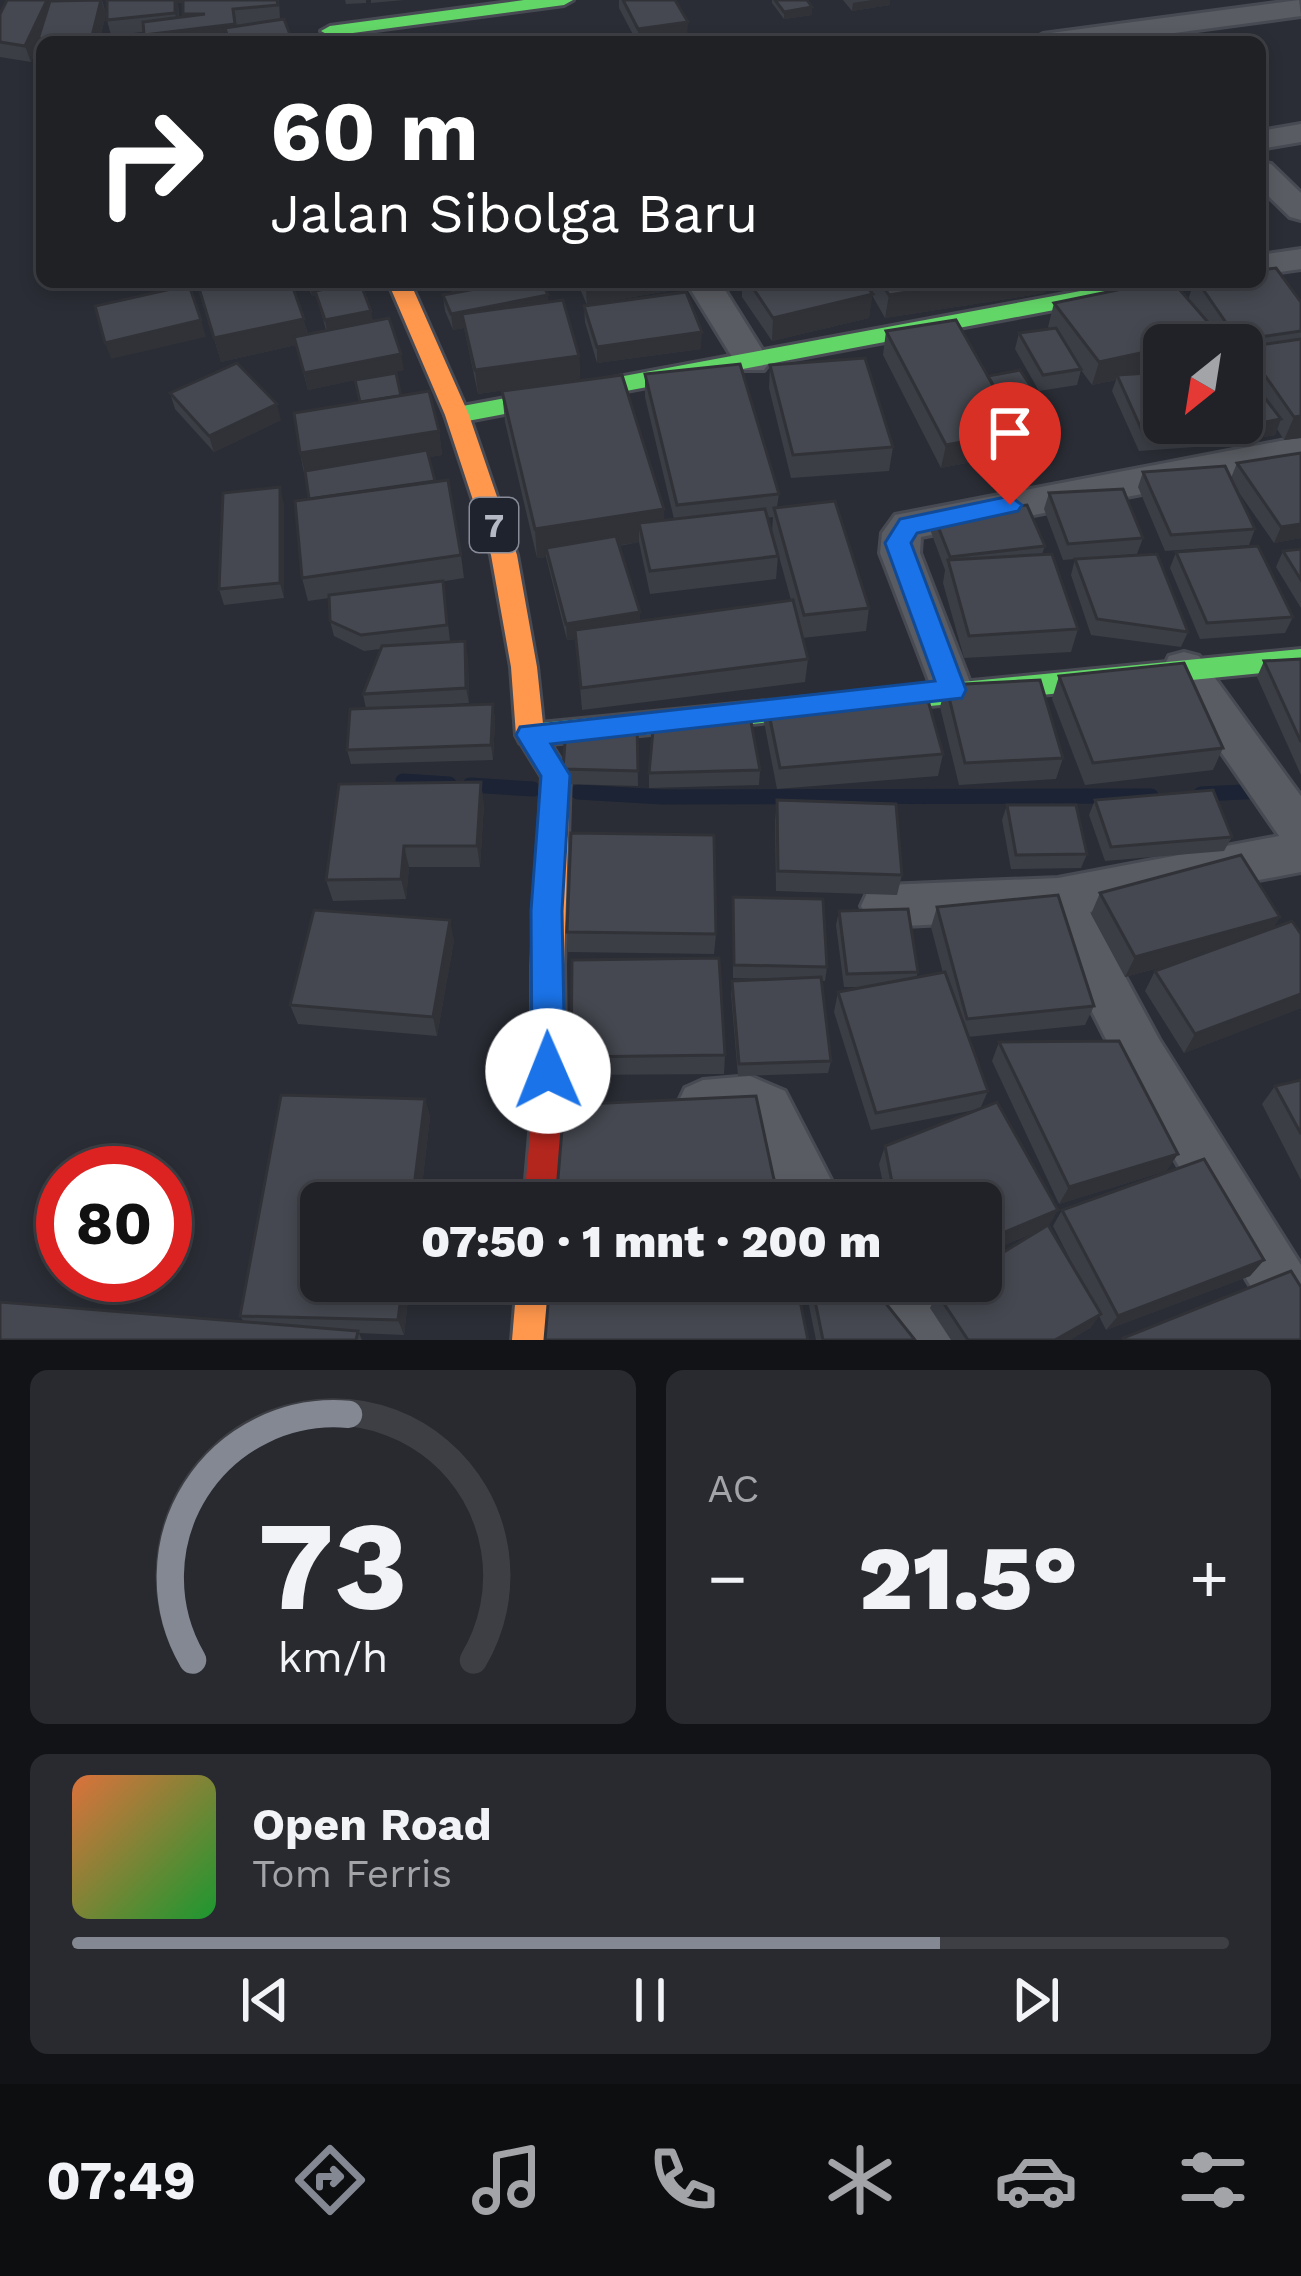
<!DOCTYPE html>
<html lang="id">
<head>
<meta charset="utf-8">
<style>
	:root { --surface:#202228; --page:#282a30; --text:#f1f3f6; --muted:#a2a4a8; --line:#3d3f45; --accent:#848893 }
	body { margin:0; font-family:"Work Sans",sans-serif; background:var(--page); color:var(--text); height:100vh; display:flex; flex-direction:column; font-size:45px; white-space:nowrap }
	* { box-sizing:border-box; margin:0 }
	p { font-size:39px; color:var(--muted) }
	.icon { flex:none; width:66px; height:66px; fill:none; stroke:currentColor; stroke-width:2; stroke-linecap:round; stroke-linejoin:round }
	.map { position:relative; height:1340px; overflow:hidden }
	.drawer { display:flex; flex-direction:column; gap:30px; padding:30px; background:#121316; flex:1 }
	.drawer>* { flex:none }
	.top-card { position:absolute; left:36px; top:36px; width:1230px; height:252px; border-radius:18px; box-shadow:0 6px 18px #0003,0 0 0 3px var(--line); background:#202124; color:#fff; overflow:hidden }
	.needle { width:78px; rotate:210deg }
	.fabs { position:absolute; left:1143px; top:324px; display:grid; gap:24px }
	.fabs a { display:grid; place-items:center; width:120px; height:120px; border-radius:18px; background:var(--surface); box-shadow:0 6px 18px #0003,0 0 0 3px var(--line); font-size:60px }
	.speed { position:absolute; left:36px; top:1146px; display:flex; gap:24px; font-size:60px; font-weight:700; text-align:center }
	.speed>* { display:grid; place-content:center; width:156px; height:156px; border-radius:50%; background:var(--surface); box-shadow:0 6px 18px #0003,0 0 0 3px var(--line); line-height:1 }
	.speed .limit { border:18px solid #d22; background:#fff; color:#111 }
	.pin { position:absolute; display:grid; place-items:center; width:102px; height:102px; color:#fff; margin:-123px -51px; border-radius:50% 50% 50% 0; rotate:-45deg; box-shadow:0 0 12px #0007 }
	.pin .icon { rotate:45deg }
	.me { position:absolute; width:132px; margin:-66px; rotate:359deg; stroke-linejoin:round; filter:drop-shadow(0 0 9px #0008) }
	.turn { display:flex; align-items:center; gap:42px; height:252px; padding:0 36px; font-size:54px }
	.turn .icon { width:156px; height:156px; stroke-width:2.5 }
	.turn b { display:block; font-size:84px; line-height:102px }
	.big { font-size:90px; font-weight:800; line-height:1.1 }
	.drawer .widget { flex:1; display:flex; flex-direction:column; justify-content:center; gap:18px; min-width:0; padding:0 42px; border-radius:18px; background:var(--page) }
	.drawer .dial { align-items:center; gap:0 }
	.dial svg { height:312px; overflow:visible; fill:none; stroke:var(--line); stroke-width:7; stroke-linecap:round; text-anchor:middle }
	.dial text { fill:var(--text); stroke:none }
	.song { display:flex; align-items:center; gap:36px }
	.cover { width:144px; height:144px; border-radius:18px; background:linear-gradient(135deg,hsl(20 70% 55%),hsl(130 70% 35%)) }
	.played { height:12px; border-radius:6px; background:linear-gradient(90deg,var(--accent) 75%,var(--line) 75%) }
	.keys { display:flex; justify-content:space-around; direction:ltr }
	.heat { display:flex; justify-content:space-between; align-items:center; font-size:66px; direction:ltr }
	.drawer .tiles { flex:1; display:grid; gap:30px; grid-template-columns:1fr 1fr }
	.widget:last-child { grid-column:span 2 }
	.trip { position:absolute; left:300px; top:1182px; width:702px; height:120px; border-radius:18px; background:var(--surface); box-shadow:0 6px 18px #0003,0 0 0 3px var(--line); font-weight:800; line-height:120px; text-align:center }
	.tabs { display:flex; height:192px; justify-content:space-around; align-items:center; background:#0d0e10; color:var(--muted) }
	.tabs .icon { width:84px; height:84px }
	.tabs .on { color:var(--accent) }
	.tabs b { font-size:54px; color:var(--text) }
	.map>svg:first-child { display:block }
</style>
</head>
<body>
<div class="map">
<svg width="1301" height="1340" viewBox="0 0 1301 1340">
	<rect width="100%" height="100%" fill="#2a2d35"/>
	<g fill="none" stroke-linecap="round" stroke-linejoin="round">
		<path stroke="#1b2335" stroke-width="10" d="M403 781 425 782"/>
		<g stroke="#1b2335" stroke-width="15">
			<path d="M403 781 449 784"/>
			<path d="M470 785 533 789"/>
			<path d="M578 792 662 797 1151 796"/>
			<path d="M1201 794 1265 791"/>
		</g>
		<g stroke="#474a52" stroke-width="6">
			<g id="street">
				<path d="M1299 0 1301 16 1107 42H1029L1043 34Z"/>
				<path d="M1301 124V142L1260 149V131Z"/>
				<path d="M1260 162 1271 164 1301 193V220L1290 217 1260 188Z"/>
				<path d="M1301 249V269L1260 275V255Z"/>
				<path d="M686 282H720L770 362 764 370H740Z"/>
				<path d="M1301 437V463L921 537 920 553 973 690 967 702 952 707 937 702 880 553 882 533 895 515Z"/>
				<path d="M1184 652 1199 656 1301 796V872L1090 912 1159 1039 1301 1265V1340L1281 1337 1123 1073 1045 919 885 927 868 921 861 906 868 891 885 885 1058 878 1279 836 1163 668 1169 656Z"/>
				<path d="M750 1076 785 1091 843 1203H788L749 1126 703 1130 685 1122 677 1105 685 1088 703 1080Z"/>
				<path d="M850 1281H915L949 1320 957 1340H892L858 1301Z"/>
			</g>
		</g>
		<g stroke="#474a52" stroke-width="6">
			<g id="fast">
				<path d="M524 0H573L564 5 330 36 321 31 330 26Z"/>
				<path d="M1129 282H1176L1165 289 457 423 445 415 457 407Z"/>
				<path d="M1301 649V669L530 746 520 743 516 735 520 727 530 724Z"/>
			</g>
		</g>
		<g stroke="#474a52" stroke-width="6">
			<g id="slow">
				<path d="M388 282H410L469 415 517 555 537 667 544 733 570 775 564 965 559 975 548 979 537 975 532 965 542 777 516 735 511 667 491 555 445 415Z"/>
				<path d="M517 1281H553L548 1340H512Z"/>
			</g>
		</g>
		<g stroke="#474a52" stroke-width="6">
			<path id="jam" d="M548 951 559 955 564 965 566 1111 558 1203H524L532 1111V965L537 955Z"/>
		</g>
		<use href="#street" fill="#595c62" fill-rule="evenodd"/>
		<use href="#fast" fill="#63d668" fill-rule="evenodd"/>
		<use href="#slow" fill="#ff974d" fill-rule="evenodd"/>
		<use href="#jam" fill="#b3261e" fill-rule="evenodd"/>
	</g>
	<g fill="#3b3e45" fill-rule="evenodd">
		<path d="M7 0H102L106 14 99 42H42V50L39 42 31 62 0 57V14Z"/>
		<path d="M107 0H279L280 19 228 41 142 42 145 39 144 32 111 35 107 20ZM178 3H183L184 16 179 17Z"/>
		<path d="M345 0H366V3L346 4Z"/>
		<path d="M371 0H404L371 3Z"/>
		<path d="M619 0H675L687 38 658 42H637L619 8Z"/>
		<path d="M772 0H807L812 15 784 19 772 3Z"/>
		<path d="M843 0H890V5L852 11Z"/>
		<path d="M210 282H295L296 284 292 285 308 334 326 330 316 295 312 296 306 282H369L361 284 373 321 404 370 356 380 401 396 439 431 442 455 429 457 435 481 461 555 464 578 439 582 443 581 450 641 429 643 468 657 469 703 404 707 493 704 495 720 493 760 351 764 347 750 366 709 363 694 380 649 364 651 334 636 330 621 329 598 308 601 302 578 309 499 300 453 360 402 355 380 308 390 296 345 221 362 198 285Z"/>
		<path d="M449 282H542L548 295V302L579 356 580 379 478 394 464 328 453 330 445 311 443 295 453 293Z"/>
		<path d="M577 282H679V289L587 305Z"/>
		<path d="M726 282H863L870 291 865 282H1047L1045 293 885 318 872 295 869 318 772 341 742 297V284L730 287Z"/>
		<path d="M1194 282H1260L1301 302V438L1284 440 1277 429 1275 435 1214 446 1198 423H1242V345H1164V423L1201 431 1195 447 1139 451 1112 391 1116 380 1092 385 1081 370 1077 385 1039 391 1015 349 1019 333 1050 329 1048 327 1054 303 1188 300Z"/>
		<path d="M584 306 701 349 597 363 585 322Z"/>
		<path d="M886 331 988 376 1032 400 1004 404 1019 431 1013 454 941 468 883 355Z"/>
		<path d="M770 365 893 447 889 471 791 478 769 388Z"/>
		<path d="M645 374 779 494 777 507 869 608 866 631 802 638 808 659 805 682 582 710 576 639 567 640 546 557 537 558 505 422 502 391 664 521 674 519 645 397ZM773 517 772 531 791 600 640 621 619 546 639 542 650 594 776 579 778 556 767 518Z"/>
		<path d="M170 393 281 420 214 452 175 409Z"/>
		<path d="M1237 463 1301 538 1274 543 1233 484 1255 529 1249 545 1165 551 1138 487 1143 472 1231 478Z"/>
		<path d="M1049 493 1143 538 1137 554 1063 560 1044 509Z"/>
		<path d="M284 503V598L224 605 219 589Z"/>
		<path d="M934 516 1045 546 1042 554 1078 629 1071 652 964 658 943 583 945 570 931 532Z"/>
		<path d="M1301 549V608L1276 567 1283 551Z"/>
		<path d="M1176 552 1293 617 1285 633 1200 639 1170 568Z"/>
		<path d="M1075 559 1188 632 1181 647 1091 635 1071 575Z"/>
		<path d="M1301 659V775L1257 677 1264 661Z"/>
		<path d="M1059 676 1223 748 1213 770 1085 785 1052 699Z"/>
		<path d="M946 685 1063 758 1056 779 959 785 940 707Z"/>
		<path d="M766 699 943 754 938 776 777 789 764 722Z"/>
		<path d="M637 722 638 786 564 784 563 769Z"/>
		<path d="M760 770 759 785 649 788V773Z"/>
		<path d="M777 800 902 875 897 895 776 891 775 821Z"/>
		<path d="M1095 800 1232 837 1224 851 1105 861 1089 815Z"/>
		<path d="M484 804 480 867H409L406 899 333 901 326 880Z"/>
		<path d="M1007 805 1087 854 1081 868 1011 869 1002 820Z"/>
		<path d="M1100 893 1280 917 1273 928 1301 934V1008L1184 1053 1145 991 1155 971 1184 961 1125 977 1091 914Z"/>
		<path d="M733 897 827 967 825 981H821L831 1061 828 1073 738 1076 731 994 732 981 767 979 733 978Z"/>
		<path d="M937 907 1094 1006 1085 1025 968 1037 988 1091 980 1109 871 1130 834 1012 838 992 869 987H844L836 925 839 911 918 972 916 978 943 973 931 927Z"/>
		<path d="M567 932 716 934 714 954 568 952Z"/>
		<path d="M454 940 437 1036 298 1024 290 1005Z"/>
		<path d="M999 1042 1178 1154 1166 1171 1059 1204 992 1061Z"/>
		<path d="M725 1055 724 1074 573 1075 571 1057Z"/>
		<path d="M1301 1080V1180L1262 1104 1275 1086Z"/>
		<path d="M281 1095 425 1099 430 1117 420 1203H321V1281H410L404 1335 359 1333 362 1340H0V1302L244 1322 240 1316Z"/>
		<path d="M885 1146 1049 1226 1079 1277 1053 1226 1062 1210 1264 1260 1250 1276 1106 1330 1099 1316 1090 1328 1070 1340H951L930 1308 937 1293 1040 1230 981 1255V1203H887L879 1164Z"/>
		<path d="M804 1281H868L915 1340H816Z"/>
	</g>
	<g fill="#303238">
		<path d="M32 0H83L38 39 39 42 31 62 25 46Z"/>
		<path d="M101 0 106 14 99 42H94L92 36Z"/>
		<path d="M161 0H201L178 3 179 29 175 13Z"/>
		<path d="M872 0H890V5L852 11 853 3Z"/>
		<path d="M812 7V15L784 19V12Z"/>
		<path d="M233 9 239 39 218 42H146L144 35Z"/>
		<path d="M688 22 687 38 658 42H638V29Z"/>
		<path d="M309 282H369L312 296Z"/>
		<path d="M470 282H528L457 301 455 285Z"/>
		<path d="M625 282H679V289L587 305 586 289Z"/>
		<path d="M970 282H1047L1045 293 885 318 889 295Z"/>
		<path d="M873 294 869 318 772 341 773 318Z"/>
		<path d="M548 295 549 311 462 314 464 328 453 330 451 314Z"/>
		<path d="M371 311 374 327 328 337 325 320Z"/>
		<path d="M304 319 309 342 221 362 214 338Z"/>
		<path d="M201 320 206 337 111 359 105 343Z"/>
		<path d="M702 332 701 349 597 363V347Z"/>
		<path d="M1220 336 1216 345H1178Z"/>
		<path d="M1164 348V370L1119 380 1117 375 1116 380 1092 385 1099 362Z"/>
		<path d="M401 354 404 370 308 390 304 373Z"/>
		<path d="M579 356 580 379 478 394 475 370Z"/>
		<path d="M1034 391 1032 400 993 406 995 398Z"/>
		<path d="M277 404 281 420 214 452 209 436Z"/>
		<path d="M1301 416V438L1284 440 1294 417Z"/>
		<path d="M1281 419 1275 435 1214 446 1221 430Z"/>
		<path d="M439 431 442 455 306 477 300 453Z"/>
		<path d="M1019 431 1013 454 941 468 946 445Z"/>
		<path d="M280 487 284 503V598L280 583Z"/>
		<path d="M664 509V539L639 523V542L548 557 546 548V557L537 558 535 529Z"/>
		<path d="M1301 524V538L1274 543 1281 527Z"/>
		<path d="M640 612V627L567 640 566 624Z"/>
		<path d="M465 641 468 657 469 703 466 688Z"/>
		<path d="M493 704 495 720 493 760 491 745Z"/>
		<path d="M481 782 484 804 480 867 477 846Z"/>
		<path d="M404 846 409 867 406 899 401 879Z"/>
		<path d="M1280 917 1267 938 1125 977 1135 957Z"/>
		<path d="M450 920 454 940 437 1036 433 1017Z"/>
		<path d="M1301 994V1008L1184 1053 1195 1034Z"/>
		<path d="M425 1099 430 1117 420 1203H412Z"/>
		<path d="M1178 1154 1166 1171 1059 1204 1069 1187Z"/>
		<path d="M1058 1210 1049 1226 981 1255V1242Z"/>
		<path d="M1264 1260 1250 1276 1106 1330 1118 1316Z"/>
		<path d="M403 1281H410L404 1335 398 1320Z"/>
		<path d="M1101 1314 1090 1328 1070 1340H1055Z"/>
	</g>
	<g fill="#454850" stroke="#303238" stroke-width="3">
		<path d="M7 0H47L25 46 0 42V14Z"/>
		<path d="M101 0 92 36 38 39 50 1Z"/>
		<path d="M107 0H175V13L107 20Z"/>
		<path d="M183 0H277L278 5 233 9 235 24 144 35 143 22 205 14H183Z"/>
		<path d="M623 0H675L688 22 638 29Z"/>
		<path d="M775 0H807L812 7 784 12Z"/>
		<path d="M284 19 293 42H229L225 28Z"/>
		<path d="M195 32 198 42H142V40Z"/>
		<path d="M1075 38 1078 42H1048Z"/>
		<path d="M1276 268 1301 302V331L1238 340 1198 282H1260V270Z"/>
		<path d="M210 282H291L304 319 214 338 198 285Z"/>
		<path d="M360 282 371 311 325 320 315 291Z"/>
		<path d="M512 282H542L548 295 451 314 443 295Z"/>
		<path d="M583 282H625L586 289Z"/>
		<path d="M749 282H863L873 294 773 318Z"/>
		<path d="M881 282H970L889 295Z"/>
		<path d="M1156 282H1173L1220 336 1178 345H1164V348L1099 362 1054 303Z"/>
		<path d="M189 285 201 320 105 343 95 306Z"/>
		<path d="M686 292 702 332 597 347 584 306Z"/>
		<path d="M563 300 579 356 475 370 462 314Z"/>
		<path d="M389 318 401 354 304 373 294 337Z"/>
		<path d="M956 320 1019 431 946 445 886 331Z"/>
		<path d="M1056 328 1081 369 1043 375 1019 333Z"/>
		<path d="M1301 339V416L1294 417 1245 347Z"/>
		<path d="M865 358 893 447 793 455 770 365Z"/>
		<path d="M237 363 277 404 209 436 170 393Z"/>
		<path d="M740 364 779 494 677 505 645 374Z"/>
		<path d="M1242 368 1281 419 1221 430 1215 423H1242Z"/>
		<path d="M1020 370 1034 391 1000 397 988 376Z"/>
		<path d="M1164 372V423H1197L1201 431 1144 435 1117 375Z"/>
		<path d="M396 373 401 396 360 402 355 380Z"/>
		<path d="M622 375 664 509 535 529 502 391Z"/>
		<path d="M429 391 439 431 300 453 294 413Z"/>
		<path d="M427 450 435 481 309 499 305 471Z"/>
		<path d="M1301 453V524L1281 527 1237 463Z"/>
		<path d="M1225 466 1255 529 1171 535 1143 472Z"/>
		<path d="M448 480 461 555 302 578 295 501Z"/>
		<path d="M280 487V583L219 589 223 493Z"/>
		<path d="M1123 489 1143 538 1068 544 1049 493Z"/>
		<path d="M835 501 869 608 804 615 774 508Z"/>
		<path d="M1027 505 1045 546 950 557 934 516Z"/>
		<path d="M765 509 778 556 650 571 639 523Z"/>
		<path d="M616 536 640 612 566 624 546 548Z"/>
		<path d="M1258 546 1293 617 1207 623 1176 552Z"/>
		<path d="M1301 549V580L1283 551Z"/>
		<path d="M1052 554 1078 629 969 636 948 560Z"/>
		<path d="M1157 554 1188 632 1097 619 1075 559Z"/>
		<path d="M443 581 447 625 361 635 330 621 329 595Z"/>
		<path d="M793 600 808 659 581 688 575 630Z"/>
		<path d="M465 641 466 688 363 694 382 646Z"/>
		<path d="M1301 659V742L1264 661Z"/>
		<path d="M1184 663 1223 748 1093 763 1059 676Z"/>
		<path d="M1040 680 1063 758 965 763 946 685Z"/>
		<path d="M924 686 943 754 780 768 766 699Z"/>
		<path d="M493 704 491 745 347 750 350 709Z"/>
		<path d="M749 711 760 770 649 773 653 730Z"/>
		<path d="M637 722 638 771 563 769 566 729Z"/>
		<path d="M481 782 477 846H404L401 879 326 880 339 784Z"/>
		<path d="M1213 790 1232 837 1111 847 1095 800Z"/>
		<path d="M777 800 896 804 902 875 778 871Z"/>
		<path d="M1007 805H1076L1087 854 1016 855Z"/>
		<path d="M571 833 714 835 716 934 567 932Z"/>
		<path d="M1241 855 1280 917 1135 957 1100 893Z"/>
		<path d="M1058 895 1094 1006 967 1019 937 907Z"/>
		<path d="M733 897 823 899 827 967 734 965Z"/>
		<path d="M908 909 918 972 847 974 839 911Z"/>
		<path d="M314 910 450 920 433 1017 290 1005Z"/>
		<path d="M1292 921 1301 934V994L1195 1034 1155 971Z"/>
		<path d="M719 958 725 1055 571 1057 572 960Z"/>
		<path d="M945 972 988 1091 876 1113 838 992Z"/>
		<path d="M821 977 831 1061 739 1064 732 981Z"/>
		<path d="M1119 1041 1178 1154 1069 1187 999 1042Z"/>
		<path d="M1301 1080V1134L1275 1086Z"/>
		<path d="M281 1095 425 1099 412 1203H321V1281H403L398 1320 240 1316Z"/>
		<path d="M756 1096 779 1203H556L564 1105Z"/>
		<path d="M997 1102 1058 1210 981 1242V1203H896L885 1146Z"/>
		<path d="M1204 1159 1264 1260 1118 1316 1062 1210Z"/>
		<path d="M1048 1225 1101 1314 1055 1340H968L937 1293 957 1281H981V1266Z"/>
		<path d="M1291 1271 1301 1287V1340H1124L1123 1338Z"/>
		<path d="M550 1281H796L808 1340H545Z"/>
		<path d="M811 1281H868L915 1340H823Z"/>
		<path d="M0 1302 358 1331 356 1340H0Z"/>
	</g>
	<path fill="#1a73e8" stroke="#114b97" stroke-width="3" d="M1010 496 1022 505 1018 511 917 533 911 543 966 690 962 698 551 744 570 775 562 911 565 1071 560 1082 548 1086 537 1082 532 1071 531 911 541 776 516 735 520 727 935 681 885 543 900 519Z"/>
	<g text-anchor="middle" stroke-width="12" stroke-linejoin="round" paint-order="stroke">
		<rect fill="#1e232e" stroke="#878c98" stroke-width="3" x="470" y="498" width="48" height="54" rx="9"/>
		<g font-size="33" font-weight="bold" fill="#b4b9c5">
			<text x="494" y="537">7</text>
		</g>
	</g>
</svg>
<div class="fabs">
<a><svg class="needle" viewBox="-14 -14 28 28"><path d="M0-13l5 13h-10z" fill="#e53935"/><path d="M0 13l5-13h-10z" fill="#a2a4a8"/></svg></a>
</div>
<div class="speed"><div class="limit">80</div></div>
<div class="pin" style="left:1010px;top:505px;background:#d93025"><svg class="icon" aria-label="arrive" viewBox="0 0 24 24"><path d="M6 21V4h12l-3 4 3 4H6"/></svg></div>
<svg class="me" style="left:548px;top:1071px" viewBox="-20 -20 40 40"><circle r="19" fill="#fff"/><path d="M0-13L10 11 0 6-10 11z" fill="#1a73e8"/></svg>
<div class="trip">07:50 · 1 mnt · 200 m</div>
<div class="top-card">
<div class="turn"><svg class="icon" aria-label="right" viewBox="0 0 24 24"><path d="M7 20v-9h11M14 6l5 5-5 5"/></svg><div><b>60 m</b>Jalan Sibolga Baru</div></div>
</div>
</div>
<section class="drawer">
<div class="tiles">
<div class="widget dial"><svg viewBox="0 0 100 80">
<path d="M14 69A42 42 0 1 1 86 69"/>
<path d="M14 69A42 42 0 0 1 54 6" stroke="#848893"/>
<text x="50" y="56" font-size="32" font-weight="700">73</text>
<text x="50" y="72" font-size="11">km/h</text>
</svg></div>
<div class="widget"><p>AC</p>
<div class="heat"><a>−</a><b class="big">21.5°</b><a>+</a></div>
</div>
<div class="widget">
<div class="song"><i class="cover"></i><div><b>Open Road</b><p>Tom Ferris</p></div></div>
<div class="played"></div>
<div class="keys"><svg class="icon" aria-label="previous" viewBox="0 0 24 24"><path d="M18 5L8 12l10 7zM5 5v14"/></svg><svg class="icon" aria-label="pause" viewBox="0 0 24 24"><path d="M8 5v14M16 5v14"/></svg><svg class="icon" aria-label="next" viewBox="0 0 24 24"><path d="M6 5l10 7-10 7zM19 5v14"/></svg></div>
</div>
</div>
</section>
<nav class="tabs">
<b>07:49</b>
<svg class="icon on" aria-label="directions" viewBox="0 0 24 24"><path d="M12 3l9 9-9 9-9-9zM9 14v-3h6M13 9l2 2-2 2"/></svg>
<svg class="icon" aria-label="music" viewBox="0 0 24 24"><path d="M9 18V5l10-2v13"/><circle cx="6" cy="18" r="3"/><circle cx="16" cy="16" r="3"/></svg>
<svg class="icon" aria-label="phone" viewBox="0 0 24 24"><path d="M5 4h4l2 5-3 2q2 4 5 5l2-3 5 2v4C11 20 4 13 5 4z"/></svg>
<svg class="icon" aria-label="climate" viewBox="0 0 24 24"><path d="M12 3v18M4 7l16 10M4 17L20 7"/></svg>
<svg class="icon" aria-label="car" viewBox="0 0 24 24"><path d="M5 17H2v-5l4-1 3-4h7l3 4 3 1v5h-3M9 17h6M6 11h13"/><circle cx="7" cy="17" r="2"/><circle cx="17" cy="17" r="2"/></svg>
<svg class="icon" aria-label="filters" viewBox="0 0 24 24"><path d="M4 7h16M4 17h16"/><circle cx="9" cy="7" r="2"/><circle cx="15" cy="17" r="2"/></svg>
</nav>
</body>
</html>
